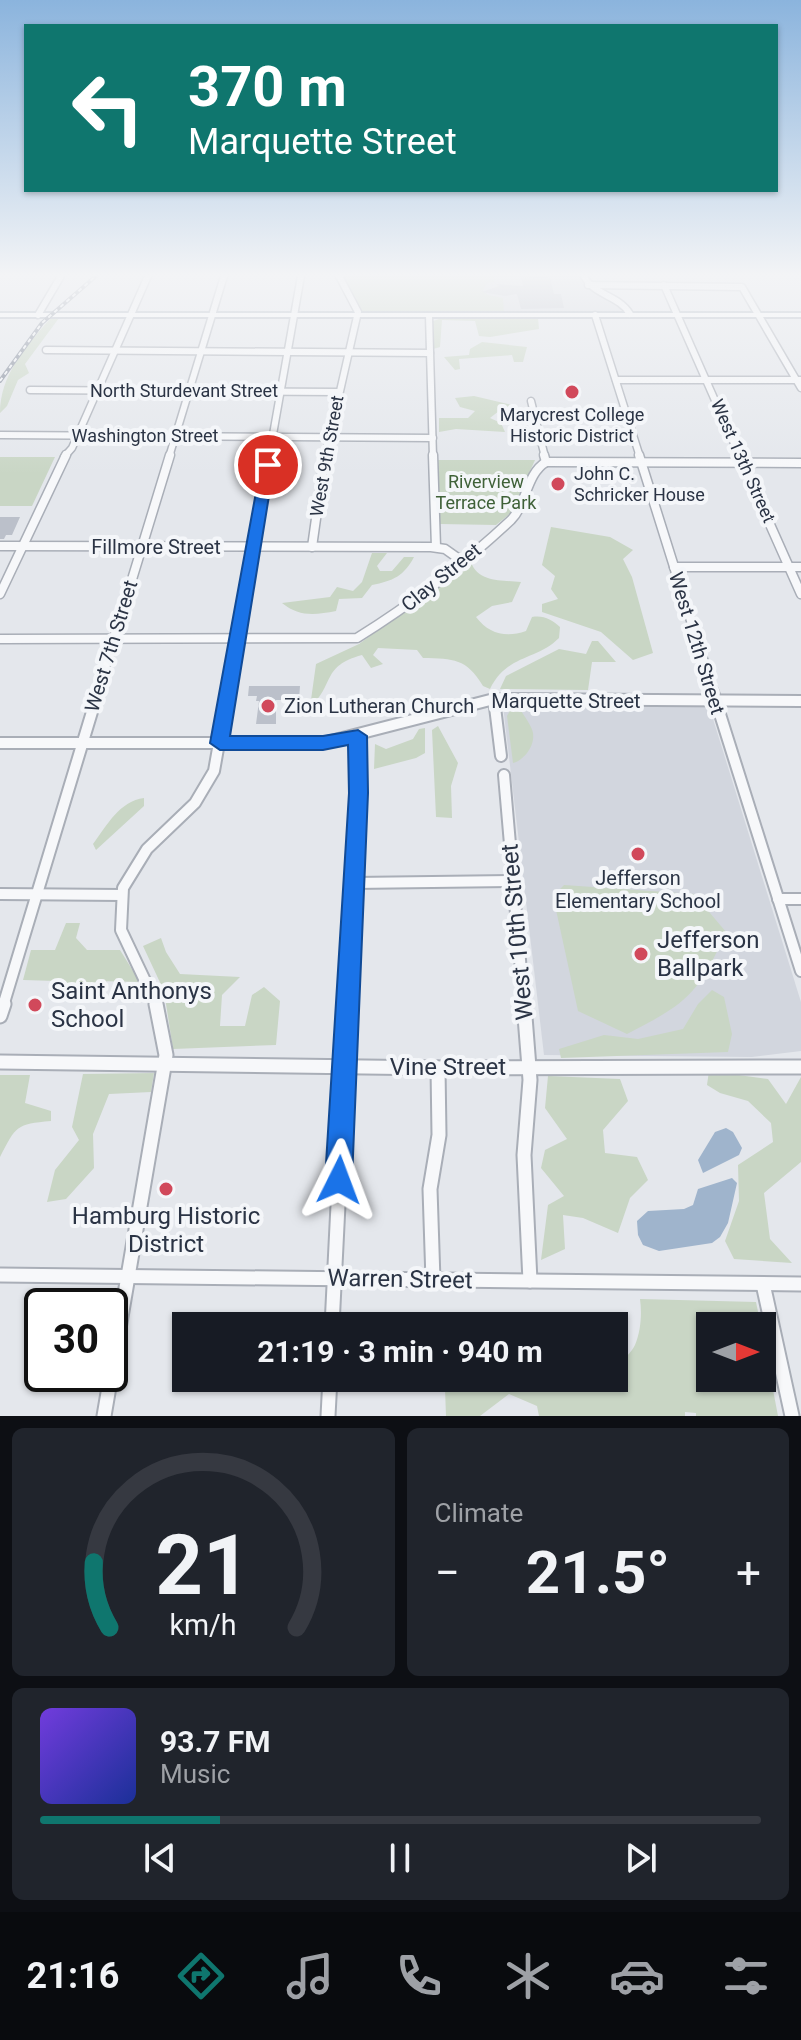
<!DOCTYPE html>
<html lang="en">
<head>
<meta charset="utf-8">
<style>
	:root { --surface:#171b24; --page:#20242c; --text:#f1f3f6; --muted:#9ea1a6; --line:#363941; --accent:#0f766e }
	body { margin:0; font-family:Roboto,sans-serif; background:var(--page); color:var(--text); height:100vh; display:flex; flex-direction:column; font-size:30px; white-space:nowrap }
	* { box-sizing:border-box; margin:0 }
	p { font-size:26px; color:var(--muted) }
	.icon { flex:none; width:44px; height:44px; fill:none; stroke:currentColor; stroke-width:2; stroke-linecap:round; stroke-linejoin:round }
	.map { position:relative; height:1416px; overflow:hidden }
	.sheet { display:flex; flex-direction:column; gap:12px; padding:12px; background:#0d0f14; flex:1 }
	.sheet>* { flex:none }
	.guide { position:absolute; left:24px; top:24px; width:754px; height:168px; border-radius:0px; box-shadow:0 2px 6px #0004; background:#0f766e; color:#fff; overflow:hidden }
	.needle { width:52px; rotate:90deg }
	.fabs { position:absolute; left:696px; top:1312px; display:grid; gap:16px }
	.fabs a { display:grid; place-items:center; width:80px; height:80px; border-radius:0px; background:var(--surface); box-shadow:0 2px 6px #0004; font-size:40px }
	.speed { position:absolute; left:24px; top:1288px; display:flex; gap:16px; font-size:40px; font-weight:700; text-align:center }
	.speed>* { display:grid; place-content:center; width:104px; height:104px; border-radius:50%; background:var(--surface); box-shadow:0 2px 6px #0004; line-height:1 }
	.speed .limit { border:4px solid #111; border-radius:12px; background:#fff; color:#111 }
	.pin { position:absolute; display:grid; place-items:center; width:68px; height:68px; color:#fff; margin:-34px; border:4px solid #fff; border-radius:50%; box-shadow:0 2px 8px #0007 }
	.me { position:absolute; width:88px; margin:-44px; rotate:3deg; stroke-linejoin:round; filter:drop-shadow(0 0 6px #0008) }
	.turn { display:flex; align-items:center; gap:28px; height:168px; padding:0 32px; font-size:36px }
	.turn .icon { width:104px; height:104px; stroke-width:2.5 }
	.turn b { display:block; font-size:56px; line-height:68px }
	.big { font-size:60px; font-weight:700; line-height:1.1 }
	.sheet .card { flex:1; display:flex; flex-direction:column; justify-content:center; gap:12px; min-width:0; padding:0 28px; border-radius:12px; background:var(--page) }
	.sheet .dial { align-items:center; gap:0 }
	.dial svg { height:208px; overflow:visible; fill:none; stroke:var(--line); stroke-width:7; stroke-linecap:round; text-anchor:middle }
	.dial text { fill:var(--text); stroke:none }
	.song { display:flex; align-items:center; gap:24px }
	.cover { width:96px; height:96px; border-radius:12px; background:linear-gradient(135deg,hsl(260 70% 55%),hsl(230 70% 35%)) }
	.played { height:8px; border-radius:4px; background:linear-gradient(90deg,var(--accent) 25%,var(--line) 25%) }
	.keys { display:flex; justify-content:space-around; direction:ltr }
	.heat { display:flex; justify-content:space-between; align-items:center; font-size:44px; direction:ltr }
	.sheet .tiles { flex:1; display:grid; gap:12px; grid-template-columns:1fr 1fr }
	.card:last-child { grid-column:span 2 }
	.trip { position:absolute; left:172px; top:1312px; width:456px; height:80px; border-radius:0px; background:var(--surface); box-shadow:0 2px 6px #0004; font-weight:700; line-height:80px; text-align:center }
	.dock { display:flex; height:128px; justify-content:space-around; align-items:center; background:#090b0e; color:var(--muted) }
	.dock .icon { width:56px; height:56px }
	.dock .selected { color:var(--accent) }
	.dock b { font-size:36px; color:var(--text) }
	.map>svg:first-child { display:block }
</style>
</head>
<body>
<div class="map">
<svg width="801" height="1416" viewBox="0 0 801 1416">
	<rect width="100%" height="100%" fill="#e4e7ec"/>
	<g fill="#d2d6de">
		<path d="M494 276H580L582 283 590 289 624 308 620 311 504 314 482 291 487 283 495 282Z"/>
		<path d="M503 706H709L801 1002V1051L752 1057 544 1055Z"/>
	</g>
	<g fill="#c9d6c5">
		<path d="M343 276H494L495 282 487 283 483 291 488 295 503 298 504 314 363 313Z"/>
		<path d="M59 318 25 364 29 373 18 380 7 406 0 413C0 375 26 346 50 319Z"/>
		<path d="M538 318 539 329 490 337 479 336 475 321 442 320 440 347 433 349V321L439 319Z"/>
		<path d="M482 342 527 347 523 362H514L512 355 459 359 460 369 455 370 444 357 469 355 470 349Z"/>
		<path d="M474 396 516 406 504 407 490 418 501 423 505 432 456 429 439 432V418H468L475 411 460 407 455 398Z"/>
		<path d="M0 457H55L32 506H0Z"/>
		<path d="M437 460H535L511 513 496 525 440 524Z"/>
		<path d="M551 527 610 537 633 550 623 559 632 577 653 653 633 660 601 632 542 612V604L558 599 551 589 555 576 542 565Z"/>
		<path d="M372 553H387L377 566 380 571H392L404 557H414C404 576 393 581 372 585L362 598 339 599 336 611C315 615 299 617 282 603L330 597 337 587 353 591 362 582Z"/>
		<path d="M471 562C478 583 503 580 521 582L512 602 492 606 476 617C489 634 506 638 526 631L532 617C544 615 552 620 560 627L559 638C536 661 507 654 490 689L483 686C466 658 454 659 423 658L417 650 378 648 373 655 383 664 371 668 362 655C321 666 335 685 310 707L316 664 359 644Z"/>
		<path d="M592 641H598L616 662H592L588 690 500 689 506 676 559 649 586 654Z"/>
		<path d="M511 709H520C524 716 532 726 533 733 535 746 524 760 513 763L507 716Z"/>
		<path d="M438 726 458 763 451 786 452 818 436 817 432 730Z"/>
		<path d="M425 728V753L416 758 374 769 375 744 386 749 413 739 419 729Z"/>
		<path d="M144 798V806L96 850 93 844C107 825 120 801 144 798Z"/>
		<path d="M564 885 694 894 726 932C698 995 687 1003 627 1034L578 1011 553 896Z"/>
		<path d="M66 923H80L76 938 87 950H120L140 982 96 981 94 987 61 1000 56 981 23 980 31 950H55Z"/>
		<path d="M161 938 166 952 180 974 240 977 222 995 220 1026H245L252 995 264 987 280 1001 276 1045 173 1049 164 991 143 946Z"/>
		<path d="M712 990 724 997 732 1034 728 1052 561 1058 559 1049 604 1035 638 1039 683 1029 698 1004Z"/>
		<path d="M709 1071 768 1079 786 1104 801 1077V1162L764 1193 770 1239 792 1263 734 1259 725 1241 739 1201 738 1165 773 1142 771 1123 748 1101 720 1093 707 1085Z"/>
		<path d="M154 1073 151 1092 109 1094 93 1134 94 1168 66 1199 47 1202 55 1170 79 1140 72 1127 83 1074Z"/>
		<path d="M0 1075H30L25 1103 51 1111V1121C16 1124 16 1126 0 1157Z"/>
		<path d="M548 1076 620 1079 628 1101 603 1130 605 1153 637 1157 648 1180 630 1198 618 1233 583 1218 563 1215 565 1249 541 1260 548 1205 564 1196 541 1168 545 1150 567 1139 545 1108Z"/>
		<path d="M640 1299 756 1302 761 1326H710V1378H762V1332L778 1416H696V1413L685 1412V1416H539L537 1406 509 1394 480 1416H446L445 1389 463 1378H614C614 1363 629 1358 635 1345 641 1331 642 1313 640 1299Z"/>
	</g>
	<g fill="#9fb4cc">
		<path d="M726 1128 733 1132 742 1148 739 1155 703 1173 698 1160 715 1132Z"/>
		<path d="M732 1178 737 1183 728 1223 720 1237 712 1243 659 1251 643 1245 638 1235 637 1221 648 1211 684 1209 693 1205 698 1189Z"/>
	</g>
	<g fill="#bbc0ca">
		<path d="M545 276 550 278 554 294H561L564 308 521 309 517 294 505 296 482 292 499 286 496 284 523 286 521 278Z"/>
		<path d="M0 517H20L12 535H6L4 539H0Z"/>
		<path d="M249 686H300L299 700H276V724H256L259 701H256L257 696H248Z"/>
	</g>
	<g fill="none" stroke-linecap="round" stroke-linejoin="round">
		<g stroke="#a9aeb7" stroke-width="9">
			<g id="minor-far3">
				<path d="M584 276C594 296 619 295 630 314"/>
				<path d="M588 285 742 287 801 388"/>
				<path d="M664 285 740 457"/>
				<path d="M38 315 61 276"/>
				<path d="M595 315 640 457"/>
				<path d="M429 316 433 457"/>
				<path d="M46 350 430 353"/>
				<path d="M616 380H801"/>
				<path d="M30 390 338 392"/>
				<path d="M531 401 545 457"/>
				<path d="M1 435 433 438"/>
				<path d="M64 457 72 448 148 276"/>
				<path d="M169 457 224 276"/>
				<path d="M269 457 301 276"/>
				<path d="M325 457 358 312 339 276"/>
			</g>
		</g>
		<g stroke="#a9aeb7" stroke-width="11">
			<g id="minor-far2">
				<path d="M433 455 436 547"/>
				<path d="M544 455 546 462"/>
				<path d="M639 455 714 694"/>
				<path d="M739 455 801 594"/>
				<path d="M546 462 801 463"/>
				<path d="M0 546 431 547 445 549 462 561"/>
				<path d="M312 547 325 455"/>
				<path d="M674 567H801"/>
				<path d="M0 594 66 455"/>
				<path d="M0 639 357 638C410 605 466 562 511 520 527 504 526 474 546 462"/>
				<path d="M97 694 170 455"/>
				<path d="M227 694 270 455"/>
			</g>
		</g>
		<g stroke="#a9aeb7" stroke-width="14">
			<g id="minor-far1">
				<path d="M713 692 801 971"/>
				<path d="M494 699 501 756"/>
				<path d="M0 743H323L494 699 801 701"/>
				<path d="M504 775 524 1006"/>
				<path d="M354 883 513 881"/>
				<path d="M0 894 122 895"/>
				<path d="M778 899H801"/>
				<path d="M3 1006 98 692"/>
				<path d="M157 1006 121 930 123 888 147 849 195 803 214 771 228 692"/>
				<path d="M348 1006 358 736"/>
			</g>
		</g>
		<g stroke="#a9aeb7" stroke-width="17">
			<g id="minor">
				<path d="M524 1004 530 1080 524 1155 530 1281"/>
				<path d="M0 1016 4 1004"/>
				<path d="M0 1062 438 1068 801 1067"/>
				<path d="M0 1275 801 1284"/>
				<path d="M433 1280 430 1189 439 1135 438 1068"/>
				<path d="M763 1284 792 1416"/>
				<path d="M332 1326 348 1004"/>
				<path d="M104 1416 166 1055 156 1004"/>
				<path d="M328 1416 330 1378"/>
			</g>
		</g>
		<g stroke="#a3abb8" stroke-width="4">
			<rect id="major" x="0" y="313" width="801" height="4"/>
		</g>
		<use href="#minor-far3" stroke="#f7f8fa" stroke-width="6"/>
		<use href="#minor-far2" stroke="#f7f8fa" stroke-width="8"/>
		<use href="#minor-far1" stroke="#f7f8fa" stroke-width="10"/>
		<use href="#minor" stroke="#f7f8fa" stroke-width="13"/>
		<use href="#major" fill="#fff" fill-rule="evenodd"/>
		<g stroke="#7d8696" stroke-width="4">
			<path id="rail" d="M0 381 42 323 96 276"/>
		</g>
		<use href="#rail" stroke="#f4f6f9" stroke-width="2" stroke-dasharray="4" stroke-linecap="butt"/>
	</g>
	<linearGradient id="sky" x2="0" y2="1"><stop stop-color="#8bb4dd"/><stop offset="0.58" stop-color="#f3f4f6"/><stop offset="1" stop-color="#f3f4f6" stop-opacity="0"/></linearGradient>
	<rect width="801" height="474" fill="url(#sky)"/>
	<path fill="#1a73e8" stroke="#114b97" stroke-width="2" d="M268 460 274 465 230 736H323L358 730 367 736 368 793 352 1180 348 1189 339 1193 329 1189 325 1180 349 793 348 745 323 750H220L210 743 261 465Z"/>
	<g fill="#d1495b" stroke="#f4f6f9" stroke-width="3">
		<circle cx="572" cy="392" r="8"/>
		<circle cx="558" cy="484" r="8"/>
		<circle cx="268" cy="706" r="8"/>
		<circle cx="638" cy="854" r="8"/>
		<circle cx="641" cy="954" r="8"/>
		<circle cx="35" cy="1005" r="8"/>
		<circle cx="166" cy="1189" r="8"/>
	</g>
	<g text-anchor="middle" stroke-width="8" stroke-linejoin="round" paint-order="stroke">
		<g font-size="18" fill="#2b3445" stroke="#f4f6f9">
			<text x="184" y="397">North Sturdevant Street</text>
			<text x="145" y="442">Washington Street</text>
			<text transform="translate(327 456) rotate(-80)" y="6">West 9th Street</text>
			<text transform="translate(743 461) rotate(66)" y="6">West 13th Street</text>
		</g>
		<g font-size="18" fill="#2b3445" stroke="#f4f6f9">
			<text x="572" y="421">Marycrest College<tspan x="572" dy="21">Historic District</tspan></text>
			<text x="574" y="480" text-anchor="start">John C.<tspan x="574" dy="21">Schricker House</tspan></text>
		</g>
		<g font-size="18" fill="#3f6138" stroke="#f4f6f9">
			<text x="486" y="488">Riverview<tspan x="486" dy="21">Terrace Park</tspan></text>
		</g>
		<g font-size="20" fill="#2b3445" stroke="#f4f6f9">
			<text x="156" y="554">Fillmore Street</text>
			<text transform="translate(441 577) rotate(-39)" y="7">Clay Street</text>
			<text transform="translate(697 643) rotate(73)" y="7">West 12th Street</text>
			<text transform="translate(111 646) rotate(-73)" y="7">West 7th Street</text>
			<text x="566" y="708">Marquette Street</text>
		</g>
		<g font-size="20" fill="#2b3445" stroke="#f4f6f9" text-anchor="start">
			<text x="284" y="713">Zion Lutheran Church</text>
			<text x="638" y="885" text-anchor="middle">Jefferson<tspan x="638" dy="23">Elementary School</tspan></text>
		</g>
		<g font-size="24" fill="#2b3445" stroke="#f4f6f9">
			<text transform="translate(517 932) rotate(-95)" y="8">West 10th Street</text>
			<text x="448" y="1075">Vine Street</text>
			<text transform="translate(400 1279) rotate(1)" y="8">Warren Street</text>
		</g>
		<g font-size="24" fill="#2b3445" stroke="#f4f6f9" text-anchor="start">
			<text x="657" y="948">Jefferson<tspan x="657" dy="28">Ballpark</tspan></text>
			<text x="51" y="999">Saint Anthonys<tspan x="51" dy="28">School</tspan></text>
			<text x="166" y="1224" text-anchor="middle">Hamburg Historic<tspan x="166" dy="28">District</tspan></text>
		</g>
	</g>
</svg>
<div class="fabs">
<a><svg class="needle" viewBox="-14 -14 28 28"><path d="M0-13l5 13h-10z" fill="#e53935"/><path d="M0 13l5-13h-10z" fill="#9ea1a6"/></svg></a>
</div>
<div class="speed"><div class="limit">30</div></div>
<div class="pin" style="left:268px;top:465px;background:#d93025"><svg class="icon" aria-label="arrive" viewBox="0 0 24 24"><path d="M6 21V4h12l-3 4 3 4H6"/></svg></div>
<svg class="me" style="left:339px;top:1180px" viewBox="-20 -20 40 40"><path d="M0-17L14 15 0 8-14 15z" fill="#1a73e8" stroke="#fff" stroke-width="4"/></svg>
<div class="trip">21:19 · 3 min · 940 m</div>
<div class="guide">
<div class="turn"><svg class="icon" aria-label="left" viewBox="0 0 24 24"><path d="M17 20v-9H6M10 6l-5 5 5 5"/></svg><div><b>370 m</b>Marquette Street</div></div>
</div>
</div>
<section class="sheet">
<div class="tiles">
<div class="card dial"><svg viewBox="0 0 100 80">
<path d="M14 69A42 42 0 1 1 86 69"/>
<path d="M14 69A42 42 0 0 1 8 44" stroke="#0f766e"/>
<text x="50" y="56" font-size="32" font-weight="700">21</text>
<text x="50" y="72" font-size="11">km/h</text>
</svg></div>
<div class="card"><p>Climate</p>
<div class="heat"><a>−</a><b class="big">21.5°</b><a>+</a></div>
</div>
<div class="card">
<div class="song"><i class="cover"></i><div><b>93.7 FM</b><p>Music</p></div></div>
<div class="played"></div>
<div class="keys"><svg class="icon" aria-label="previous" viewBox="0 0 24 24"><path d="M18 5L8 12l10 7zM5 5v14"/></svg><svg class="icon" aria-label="pause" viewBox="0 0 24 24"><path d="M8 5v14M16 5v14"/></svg><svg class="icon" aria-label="next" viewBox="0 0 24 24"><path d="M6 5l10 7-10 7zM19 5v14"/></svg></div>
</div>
</div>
</section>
<nav class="dock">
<b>21:16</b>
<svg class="icon selected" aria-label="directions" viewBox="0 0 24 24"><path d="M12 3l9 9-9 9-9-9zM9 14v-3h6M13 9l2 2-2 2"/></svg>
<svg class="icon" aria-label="music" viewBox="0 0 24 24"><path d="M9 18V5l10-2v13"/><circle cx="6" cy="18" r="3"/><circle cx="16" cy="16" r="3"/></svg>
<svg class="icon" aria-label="phone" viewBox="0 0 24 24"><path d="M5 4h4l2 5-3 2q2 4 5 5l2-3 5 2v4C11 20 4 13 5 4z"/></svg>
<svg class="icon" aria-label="climate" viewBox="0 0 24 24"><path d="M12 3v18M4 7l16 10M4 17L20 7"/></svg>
<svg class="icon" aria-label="car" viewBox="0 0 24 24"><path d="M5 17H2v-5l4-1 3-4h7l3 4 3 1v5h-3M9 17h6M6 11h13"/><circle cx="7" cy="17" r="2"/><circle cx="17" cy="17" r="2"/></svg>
<svg class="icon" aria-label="filters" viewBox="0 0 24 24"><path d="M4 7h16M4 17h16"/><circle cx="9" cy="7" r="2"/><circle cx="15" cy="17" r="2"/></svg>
</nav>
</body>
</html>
